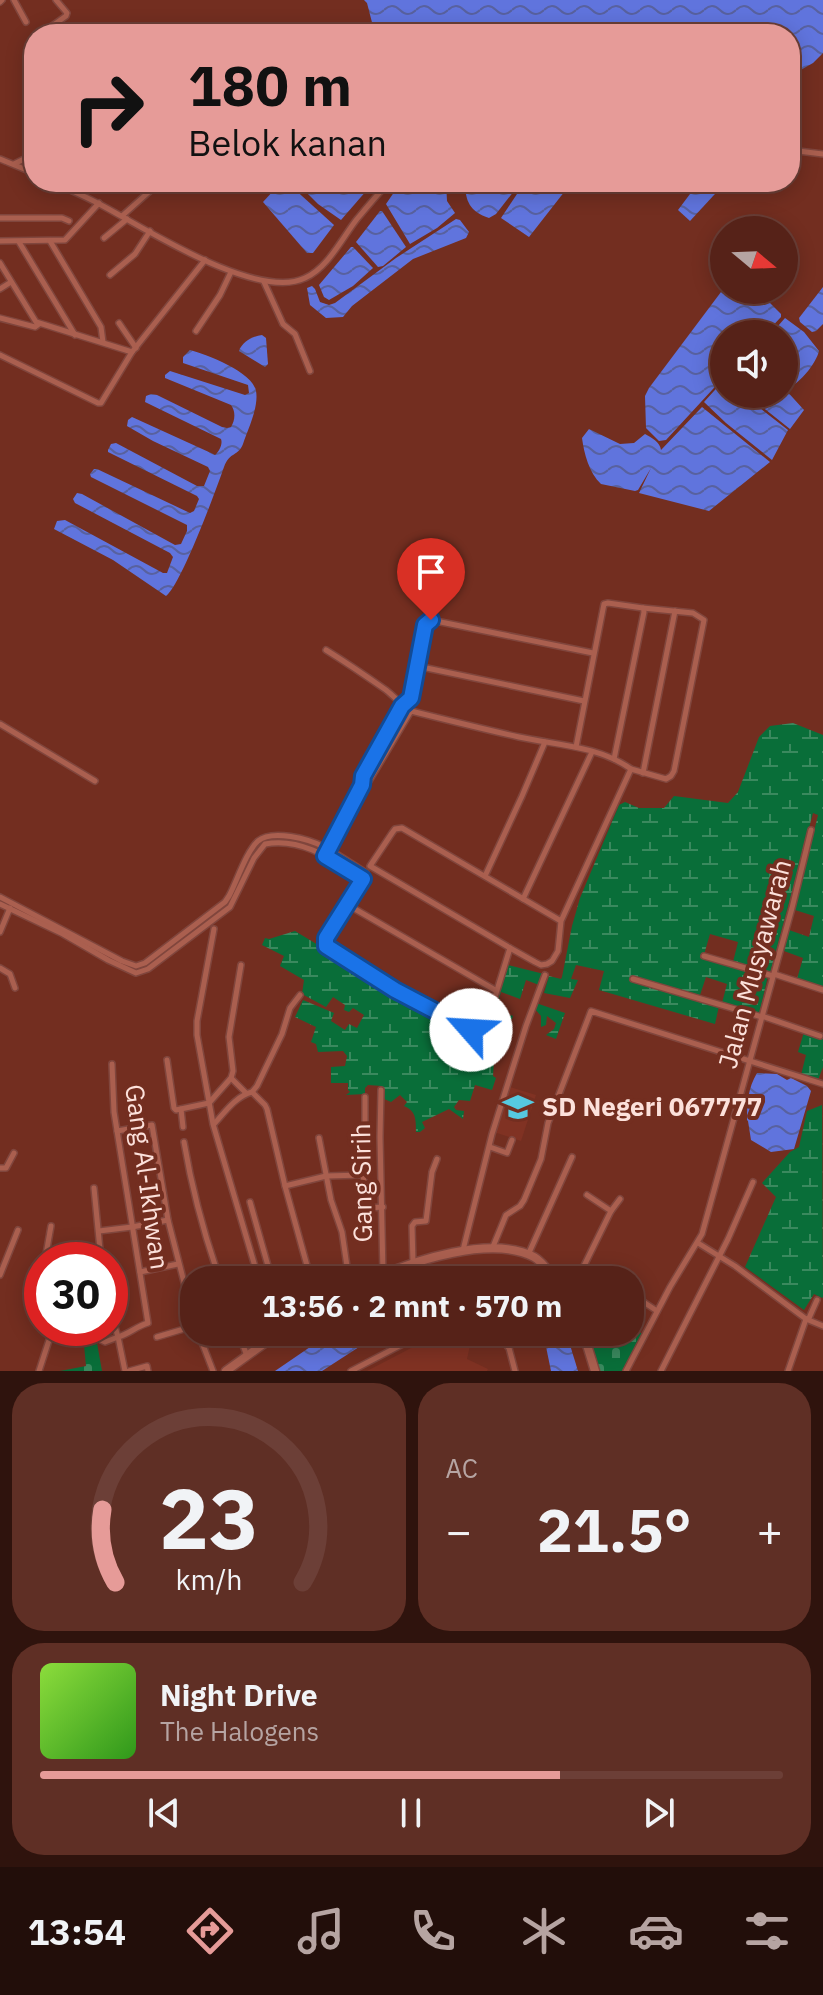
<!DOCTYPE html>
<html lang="id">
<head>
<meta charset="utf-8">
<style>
	:root { --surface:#562218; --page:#5f2f25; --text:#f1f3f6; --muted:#b6a4a2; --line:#6c3f37; --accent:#e69b98 }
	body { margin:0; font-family:"IBM Plex Sans",sans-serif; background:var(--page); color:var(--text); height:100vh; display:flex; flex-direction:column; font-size:30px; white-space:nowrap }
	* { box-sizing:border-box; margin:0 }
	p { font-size:26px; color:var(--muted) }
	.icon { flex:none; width:44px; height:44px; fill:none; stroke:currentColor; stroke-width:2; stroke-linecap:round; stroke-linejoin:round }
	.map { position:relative; height:1371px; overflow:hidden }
	.side { display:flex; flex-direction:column; gap:12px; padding:12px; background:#2f130d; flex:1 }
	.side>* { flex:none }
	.guide { position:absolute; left:24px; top:24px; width:776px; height:168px; border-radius:32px; box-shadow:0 4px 20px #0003,0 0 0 2px var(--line); background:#e69b98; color:#111; overflow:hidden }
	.needle { width:52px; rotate:109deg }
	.tools { position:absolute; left:710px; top:216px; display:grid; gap:16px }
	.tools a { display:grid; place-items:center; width:88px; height:88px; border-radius:50%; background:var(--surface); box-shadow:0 4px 20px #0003,0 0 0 2px var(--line); font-size:40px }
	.speed { position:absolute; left:24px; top:1242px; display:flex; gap:16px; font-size:40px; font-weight:700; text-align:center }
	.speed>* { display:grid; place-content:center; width:104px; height:104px; border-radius:50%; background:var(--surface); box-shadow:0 4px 20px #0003,0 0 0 2px var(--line); line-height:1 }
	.speed .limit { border:12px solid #d22; background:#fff; color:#111 }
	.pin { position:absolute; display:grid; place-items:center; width:68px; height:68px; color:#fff; margin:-82px -34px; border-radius:50% 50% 50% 0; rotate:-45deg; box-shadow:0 0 8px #0007 }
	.pin .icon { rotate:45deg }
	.me { position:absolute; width:88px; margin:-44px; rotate:296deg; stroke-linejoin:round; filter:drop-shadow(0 0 6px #0008) }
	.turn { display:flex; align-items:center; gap:28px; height:168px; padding:0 32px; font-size:36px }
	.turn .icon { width:104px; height:104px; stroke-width:2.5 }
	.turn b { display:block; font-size:56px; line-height:68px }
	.big { font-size:60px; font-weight:700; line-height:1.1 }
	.side .tile { flex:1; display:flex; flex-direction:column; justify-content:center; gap:12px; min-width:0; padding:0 28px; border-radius:32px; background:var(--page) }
	.side .dial { align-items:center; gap:0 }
	.dial svg { height:208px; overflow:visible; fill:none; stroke:var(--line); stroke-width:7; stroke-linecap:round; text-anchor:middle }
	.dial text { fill:var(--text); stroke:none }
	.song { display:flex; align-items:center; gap:24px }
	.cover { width:96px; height:96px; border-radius:12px; background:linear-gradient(135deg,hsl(90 70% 55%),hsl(110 70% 35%)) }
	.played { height:8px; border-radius:4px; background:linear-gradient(90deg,var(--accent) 70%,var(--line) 70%) }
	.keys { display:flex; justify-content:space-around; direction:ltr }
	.heat { display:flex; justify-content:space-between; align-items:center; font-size:44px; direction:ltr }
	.side .tiles { flex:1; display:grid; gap:12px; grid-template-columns:1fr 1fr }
	.tile:last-child { grid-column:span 2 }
	.trip { position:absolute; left:180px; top:1266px; width:464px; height:80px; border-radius:32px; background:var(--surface); box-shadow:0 4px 20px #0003,0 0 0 2px var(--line); font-weight:700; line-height:80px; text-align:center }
	.dock { display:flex; height:128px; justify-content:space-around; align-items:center; background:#220e0a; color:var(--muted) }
	.dock .icon { width:56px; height:56px }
	.dock .active { color:var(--accent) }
	.dock b { font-size:36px; color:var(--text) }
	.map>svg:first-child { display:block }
</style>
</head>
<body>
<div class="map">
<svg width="823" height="1371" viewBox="0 0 823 1371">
	<defs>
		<pattern id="wetland-marsh" width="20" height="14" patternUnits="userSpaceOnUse" patternTransform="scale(2)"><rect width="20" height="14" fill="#096e39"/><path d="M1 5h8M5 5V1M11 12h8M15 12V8" fill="none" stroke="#3a895e"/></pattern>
		<pattern id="cemetery-stones" width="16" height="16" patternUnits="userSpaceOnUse" patternTransform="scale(2)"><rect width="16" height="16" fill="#096e39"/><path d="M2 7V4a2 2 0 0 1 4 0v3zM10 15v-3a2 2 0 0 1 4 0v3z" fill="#3a895e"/></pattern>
		<pattern id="water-waves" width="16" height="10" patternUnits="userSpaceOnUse" patternTransform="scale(2)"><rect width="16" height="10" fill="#6074dd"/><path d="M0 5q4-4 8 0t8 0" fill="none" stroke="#58619f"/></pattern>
	</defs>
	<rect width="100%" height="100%" fill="#732e20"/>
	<g fill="#803223">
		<path d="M510 1087 536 1095 521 1141 494 1132Z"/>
		<path d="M455 1332H458L471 1341 467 1359 488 1369 487 1371H367L438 1334Z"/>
	</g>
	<g fill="url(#wetland-marsh)">
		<path d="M793 723 823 735V988L797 979 803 958 784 951 789 930 809 937 814 916 795 910 818 815 813 813 770 973 733 962 738 942 710 934 703 958 768 976 759 1014 722 1003 727 984 706 977 699 998 632 976 630 981 719 1006 715 1024 599 990 604 971 576 965 571 979 578 980 570 998 544 993 549 976 561 979 562 977 572 926 580 898 619 805 625 802 639 808H664L674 796 728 803 738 792 759 737 770 726Z"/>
		<path d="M295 931 427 1011 486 1041 508 965 544 974 539 985 526 980 520 999 501 992 495 1014 508 1019 511 1015 513 1016 512 1019 507 1021 505 1028H502L497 1040 505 1043 500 1056H493L492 1059 494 1060 493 1076 496 1078 492 1090 475 1085 470 1101 459 1100 454 1107 456 1110 464 1111 463 1119 449 1109 422 1122 425 1128 420 1132H416C416 1119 416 1111 404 1106L407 1102 400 1095 391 1102 382 1098V1086L368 1085 365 1088V1094L346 1095 350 1092 348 1090V1083H331V1067L345 1066 347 1056 343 1051 318 1052 316 1044 311 1042 316 1027 295 1017 303 1000 334 1013 331 1021 345 1030 349 1024 357 1028 364 1015 353 1008 349 1012 344 1010 345 1005 333 997 326 1007 302 994 304 980 280 966 284 956 262 945 265 938 269 939Z"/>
		<path d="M536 1003 565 1013 556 1039 546 1035 554 1029 556 1023 547 1016 546 1025 541 1027V1016L535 1009Z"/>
		<path d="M804 1032 821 1038 823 1032V1067L818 1080 801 1075 806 1055 798 1052Z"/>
		<path d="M822 1105 823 1297 822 1298 814 1294 804 1310 745 1267 776 1197 762 1183 790 1152 799 1147 807 1111Z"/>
	</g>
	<g fill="url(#cemetery-stones)">
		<path d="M630 1326 644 1335 624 1371H599L587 1332H630Z"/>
		<path d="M97 1343 102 1371H60L86 1366 84 1345Z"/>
	</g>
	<g fill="url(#water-waves)">
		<path d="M364 0H823V53L813 63 790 76V34H375L367 3Z"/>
		<path d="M301 182H359L367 190 341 220 318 204 299 185Z"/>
		<path d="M401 182H446L447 201 455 213 437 228 410 244 386 204Z"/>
		<path d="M465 182H521L496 214 489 218C470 212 465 201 465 182Z"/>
		<path d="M525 182H572L529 237 501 218Z"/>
		<path d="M699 182H726L690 221 678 210Z"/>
		<path d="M291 186 334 225 313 253H307L263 202 274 190Z"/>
		<path d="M380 211H382L406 247 383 266 378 267 356 242Z"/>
		<path d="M456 219 460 220 469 232 466 238 413 259 352 306 343 317 326 318 310 305 307 288 312 286 315 289 320 302 329 305 335 303 396 258Z"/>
		<path d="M351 247H353L373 268 353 286 329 300 324 297 319 285Z"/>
		<path d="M823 287V324L816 331 812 332 800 322 799 318Z"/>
		<path d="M724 288V290H757L781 314V317L765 334H724V377L666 440 659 441 646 428 645 396 649 388Z"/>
		<path d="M785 318 804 332 819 351C816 363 803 379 792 386L784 382V334H771Z"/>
		<path d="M262 335 266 338 268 364 265 367 239 351C242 342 253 336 262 335Z"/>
		<path d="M190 350C206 354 253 372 256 391 259 407 248 429 243 444 238 457 230 451 224 467 216 490 181 585 166 596L113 560 54 529 57 521 65 520 163 573H167L173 557 170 553 75 503 73 499 77 493 82 494 175 545 181 544 187 531V525L91 477 90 474 94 469H97L190 513 194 511 199 499 197 496 108 452V450L111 444 116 443 197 486H204L210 471 208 467 153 441 127 426 128 420 132 417 211 453 215 455C219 452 223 444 221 439L145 402 146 396 151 394 157 395 222 427 227 428 231 427C235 420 236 412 231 405L165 378V375L170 371 245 395 249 393 248 385 183 363V357Z"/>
		<path d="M724 380V394H742L788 430 772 460 726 423 704 402Z"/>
		<path d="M784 388 804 410 790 429 746 394H784Z"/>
		<path d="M702 407 770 462 709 511 639 493 651 468 638 490 635 491 601 484C589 473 584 453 582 438L589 429 620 444 634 443 645 434C652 438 660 442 661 450Z"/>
		<path d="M757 1073 777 1074 787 1080 791 1078 807 1086 811 1091 794 1149 771 1152 751 1140 748 1121 747 1120C747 1103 748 1088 757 1073Z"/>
		<path d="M477 1266C497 1266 522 1265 536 1280H418L459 1268Z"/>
		<path d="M332 1332H382L322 1371H275Z"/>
		<path d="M543 1332H566L578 1371H551Z"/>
	</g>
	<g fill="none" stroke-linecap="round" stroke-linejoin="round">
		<g stroke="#80463d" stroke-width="8">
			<g id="street">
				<path d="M14 0 26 22"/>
				<path d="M0 2 2 0"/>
				<path d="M41 34 66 16 67 13 56 0"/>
				<path d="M790 150 823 154"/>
				<path d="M0 159 34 173"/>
				<path d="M14 164 34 154"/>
				<path d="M53 182C70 190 87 197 103 206 146 229 257 301 305 278 328 268 342 238 357 219 367 207 378 194 389 182"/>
				<path d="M122 216 160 182"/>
				<path d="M0 218H62L69 221"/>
				<path d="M104 238 127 219"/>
				<path d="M0 241 65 240 99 203"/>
				<path d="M50 241 101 327 103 342"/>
				<path d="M19 242 75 335"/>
				<path d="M0 263 36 322 132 352"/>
				<path d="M110 275 135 254 150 231"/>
				<path d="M264 282 283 324 295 334 310 371"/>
				<path d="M0 289 11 282"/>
				<path d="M0 318 35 327 39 324"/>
				<path d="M119 323 136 348"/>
				<path d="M196 331 220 295 231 272"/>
				<path d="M0 355 98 403H101L132 352 205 260"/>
				<path d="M326 650C347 663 366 676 386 690 395 697 401 705 411 711 447 720 483 729 519 737 556 745 599 746 631 769L561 921 558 951 552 961 547 964 541 965 535 962 510 948 370 866 392 833 395 829 402 828 561 921"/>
				<path d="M417 666 425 625 431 620 593 653"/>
				<path d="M411 710V698L417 666 584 701"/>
				<path d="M0 724 95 781"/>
				<path d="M576 747 604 604 608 603 643 608 644 612 614 759"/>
				<path d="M631 769 666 779 671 776 674 771 704 620 693 613 643 608"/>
				<path d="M643 773 675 611"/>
				<path d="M362 785 363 776 402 706 411 698"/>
				<path d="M328 851 362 785 369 781 411 711"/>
				<path d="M485 876 522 796 545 742"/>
				<path d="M364 877 348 905 495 990"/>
				<path d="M0 897 122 961 136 966 145 963 225 902 229 896C237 881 246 852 258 841 272 829 309 839 324 847 338 854 352 864 366 873"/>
				<path d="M523 899 592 752"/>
				<path d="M0 904 63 934 108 960 136 973 148 969 230 907 254 858 265 844C302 837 333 860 363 879"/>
				<path d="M348 905 326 938V946L395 990 441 1015 476 1031H481L486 1026 510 948"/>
				<path d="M214 929 197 1021V1035L213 1124 259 1280"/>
				<path d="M0 932 10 908"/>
				<path d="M704 956 773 976"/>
				<path d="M0 968 10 974 15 988"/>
				<path d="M774 974 823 990"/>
				<path d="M633 979 762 1017"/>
				<path d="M762 1016 820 1036"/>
				<path d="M167 1060 174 1108 176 1110 209 1103 231 1078 233 1071 229 1037 241 965"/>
				<path d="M112 1064 114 1112 148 1323C137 1326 129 1334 118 1337L125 1371"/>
				<path d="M231 1078 246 1093"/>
				<path d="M381 1090 380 1137 383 1274"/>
				<path d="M252 1092 265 1105 267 1109 285 1186 311 1280"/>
				<path d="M181 1109 183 1127"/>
				<path d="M214 1124C225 1112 236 1096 252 1092L257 1086 282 1034 290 1008 300 995"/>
				<path d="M117 1131 152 1125 168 1220 194 1321"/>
				<path d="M319 1138 331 1200 342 1232 349 1280"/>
				<path d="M184 1142C192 1190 204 1234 220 1280"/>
				<path d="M490 1147 507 1153 512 1140"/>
				<path d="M0 1168H6L14 1153"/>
				<path d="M363 1175 365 1172V1097"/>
				<path d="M285 1186 326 1176 363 1175 368 1208 383 1207"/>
				<path d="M94 1188 101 1260"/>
				<path d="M587 1195 611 1211"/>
				<path d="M250 1202 272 1280"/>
				<path d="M99 1231 132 1227 168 1220"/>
				<path d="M698 1243 735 1266 806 1319 823 1326"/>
				<path d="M492 1249 506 1215 520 1206 524 1200 541 1159 548 1123 591 1011 823 1084"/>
				<path d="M463 1250 492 1134 526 1026 545 975"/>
				<path d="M528 1255 572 1157"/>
				<path d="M45 1260 51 1226"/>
				<path d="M413 1263 412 1226 415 1222 426 1221 432 1172 437 1159"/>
				<path d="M140 1272 178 1264"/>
				<path d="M0 1275 18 1230"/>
				<path d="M577 1280 611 1211 620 1199"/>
				<path d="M630 1293 657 1311"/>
				<path d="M198 1332 213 1371"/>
				<path d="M238 1332 247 1356"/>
				<path d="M495 1332 509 1348 515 1371"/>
				<path d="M157 1337 194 1326"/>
				<path d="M97 1338 105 1342 118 1337 110 1309"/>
				<path d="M39 1371 53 1328"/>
				<path d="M129 1371 147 1366 148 1371"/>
				<path d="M351 1371 426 1332"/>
				<path d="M626 1371 670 1287 702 1234 792 908 811 830"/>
				<path d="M661 1371 728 1239 753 1182"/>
				<path d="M788 1371 806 1319 809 1318 817 1300"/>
			</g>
		</g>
		<g stroke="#80463d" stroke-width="11">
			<g id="secondary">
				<path d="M373 1280C413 1260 492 1235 534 1257 543 1262 549 1272 555 1280"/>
				<path d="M583 1332 595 1371"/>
				<path d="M226 1371 280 1332"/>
			</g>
		</g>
		<use href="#street" stroke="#aa5f4f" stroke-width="5"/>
		<use href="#secondary" stroke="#aa5f4f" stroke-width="8"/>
	</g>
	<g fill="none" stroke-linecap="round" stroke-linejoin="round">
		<g stroke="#114b97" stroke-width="20">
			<path id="route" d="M431 620 425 625 411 698 402 706 363 776 362 785 325 856 363 879 326 938V946L395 990 471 1030"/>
		</g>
		<use href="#route" stroke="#1a73e8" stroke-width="14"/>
	</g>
	<defs>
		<g id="school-bare" transform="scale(2.4)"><path d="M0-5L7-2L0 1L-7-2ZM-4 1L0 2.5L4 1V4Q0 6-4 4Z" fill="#56c9e0" stroke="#732e20" stroke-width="2.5" paint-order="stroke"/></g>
	</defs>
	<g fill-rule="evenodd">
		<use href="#school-bare" x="518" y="1107"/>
	</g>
	<g text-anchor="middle" stroke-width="8" stroke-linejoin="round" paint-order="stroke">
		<g font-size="26" fill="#fce1db" stroke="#732e20">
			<text transform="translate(755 964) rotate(-75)" y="9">Jalan Musyawarah</text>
			<text transform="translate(147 1177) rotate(82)" y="9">Gang Al-Ikhwan</text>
			<text transform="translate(362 1183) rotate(-91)" y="9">Gang Sirih</text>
		</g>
		<g font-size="26" font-weight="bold" fill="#fce1db" stroke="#732e20" text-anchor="start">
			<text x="542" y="1116">SD Negeri 067777</text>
		</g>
	</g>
</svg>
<div class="tools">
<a><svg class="needle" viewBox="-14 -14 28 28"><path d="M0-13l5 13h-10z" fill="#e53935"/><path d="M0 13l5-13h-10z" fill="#b6a4a2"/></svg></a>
<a><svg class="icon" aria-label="sound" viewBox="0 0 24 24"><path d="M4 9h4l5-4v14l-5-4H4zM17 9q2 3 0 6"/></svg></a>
</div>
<div class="speed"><div class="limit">30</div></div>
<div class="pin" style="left:431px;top:620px;background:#d93025"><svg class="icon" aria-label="arrive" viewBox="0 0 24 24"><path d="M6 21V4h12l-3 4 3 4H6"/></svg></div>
<svg class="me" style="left:471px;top:1030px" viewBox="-20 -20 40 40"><circle r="19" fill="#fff"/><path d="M0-13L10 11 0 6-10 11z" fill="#1a73e8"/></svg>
<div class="trip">13:56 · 2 mnt · 570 m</div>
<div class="guide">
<div class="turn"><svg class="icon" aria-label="right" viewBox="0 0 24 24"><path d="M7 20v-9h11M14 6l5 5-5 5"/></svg><div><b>180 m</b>Belok kanan</div></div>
</div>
</div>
<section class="side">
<div class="tiles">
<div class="tile dial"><svg viewBox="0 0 100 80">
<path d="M14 69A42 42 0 1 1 86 69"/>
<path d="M14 69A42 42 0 0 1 9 41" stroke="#e69b98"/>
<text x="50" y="56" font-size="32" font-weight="700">23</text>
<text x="50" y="72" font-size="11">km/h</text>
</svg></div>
<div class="tile"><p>AC</p>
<div class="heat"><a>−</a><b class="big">21.5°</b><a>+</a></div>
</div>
<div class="tile">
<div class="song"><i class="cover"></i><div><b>Night Drive</b><p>The Halogens</p></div></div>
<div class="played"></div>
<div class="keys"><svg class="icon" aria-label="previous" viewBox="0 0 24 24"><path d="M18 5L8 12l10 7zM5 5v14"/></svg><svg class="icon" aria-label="pause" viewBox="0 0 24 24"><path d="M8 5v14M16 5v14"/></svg><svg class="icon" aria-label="next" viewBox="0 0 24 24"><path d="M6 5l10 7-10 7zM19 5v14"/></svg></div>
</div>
</div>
</section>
<nav class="dock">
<b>13:54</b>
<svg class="icon active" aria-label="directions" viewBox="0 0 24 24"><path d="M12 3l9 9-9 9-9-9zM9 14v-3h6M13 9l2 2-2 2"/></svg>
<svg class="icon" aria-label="music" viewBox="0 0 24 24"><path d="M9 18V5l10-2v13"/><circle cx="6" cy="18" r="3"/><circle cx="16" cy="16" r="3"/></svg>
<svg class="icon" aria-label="phone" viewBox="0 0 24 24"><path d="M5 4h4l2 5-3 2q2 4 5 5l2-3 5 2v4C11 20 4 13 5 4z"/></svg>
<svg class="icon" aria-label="climate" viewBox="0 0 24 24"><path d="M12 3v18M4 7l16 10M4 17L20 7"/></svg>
<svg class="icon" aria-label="car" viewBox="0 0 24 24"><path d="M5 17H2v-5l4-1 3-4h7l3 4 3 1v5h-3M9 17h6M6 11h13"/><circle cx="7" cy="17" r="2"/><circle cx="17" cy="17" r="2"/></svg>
<svg class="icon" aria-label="filters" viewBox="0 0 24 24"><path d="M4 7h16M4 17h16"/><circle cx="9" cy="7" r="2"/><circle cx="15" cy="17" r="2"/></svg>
</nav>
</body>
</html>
